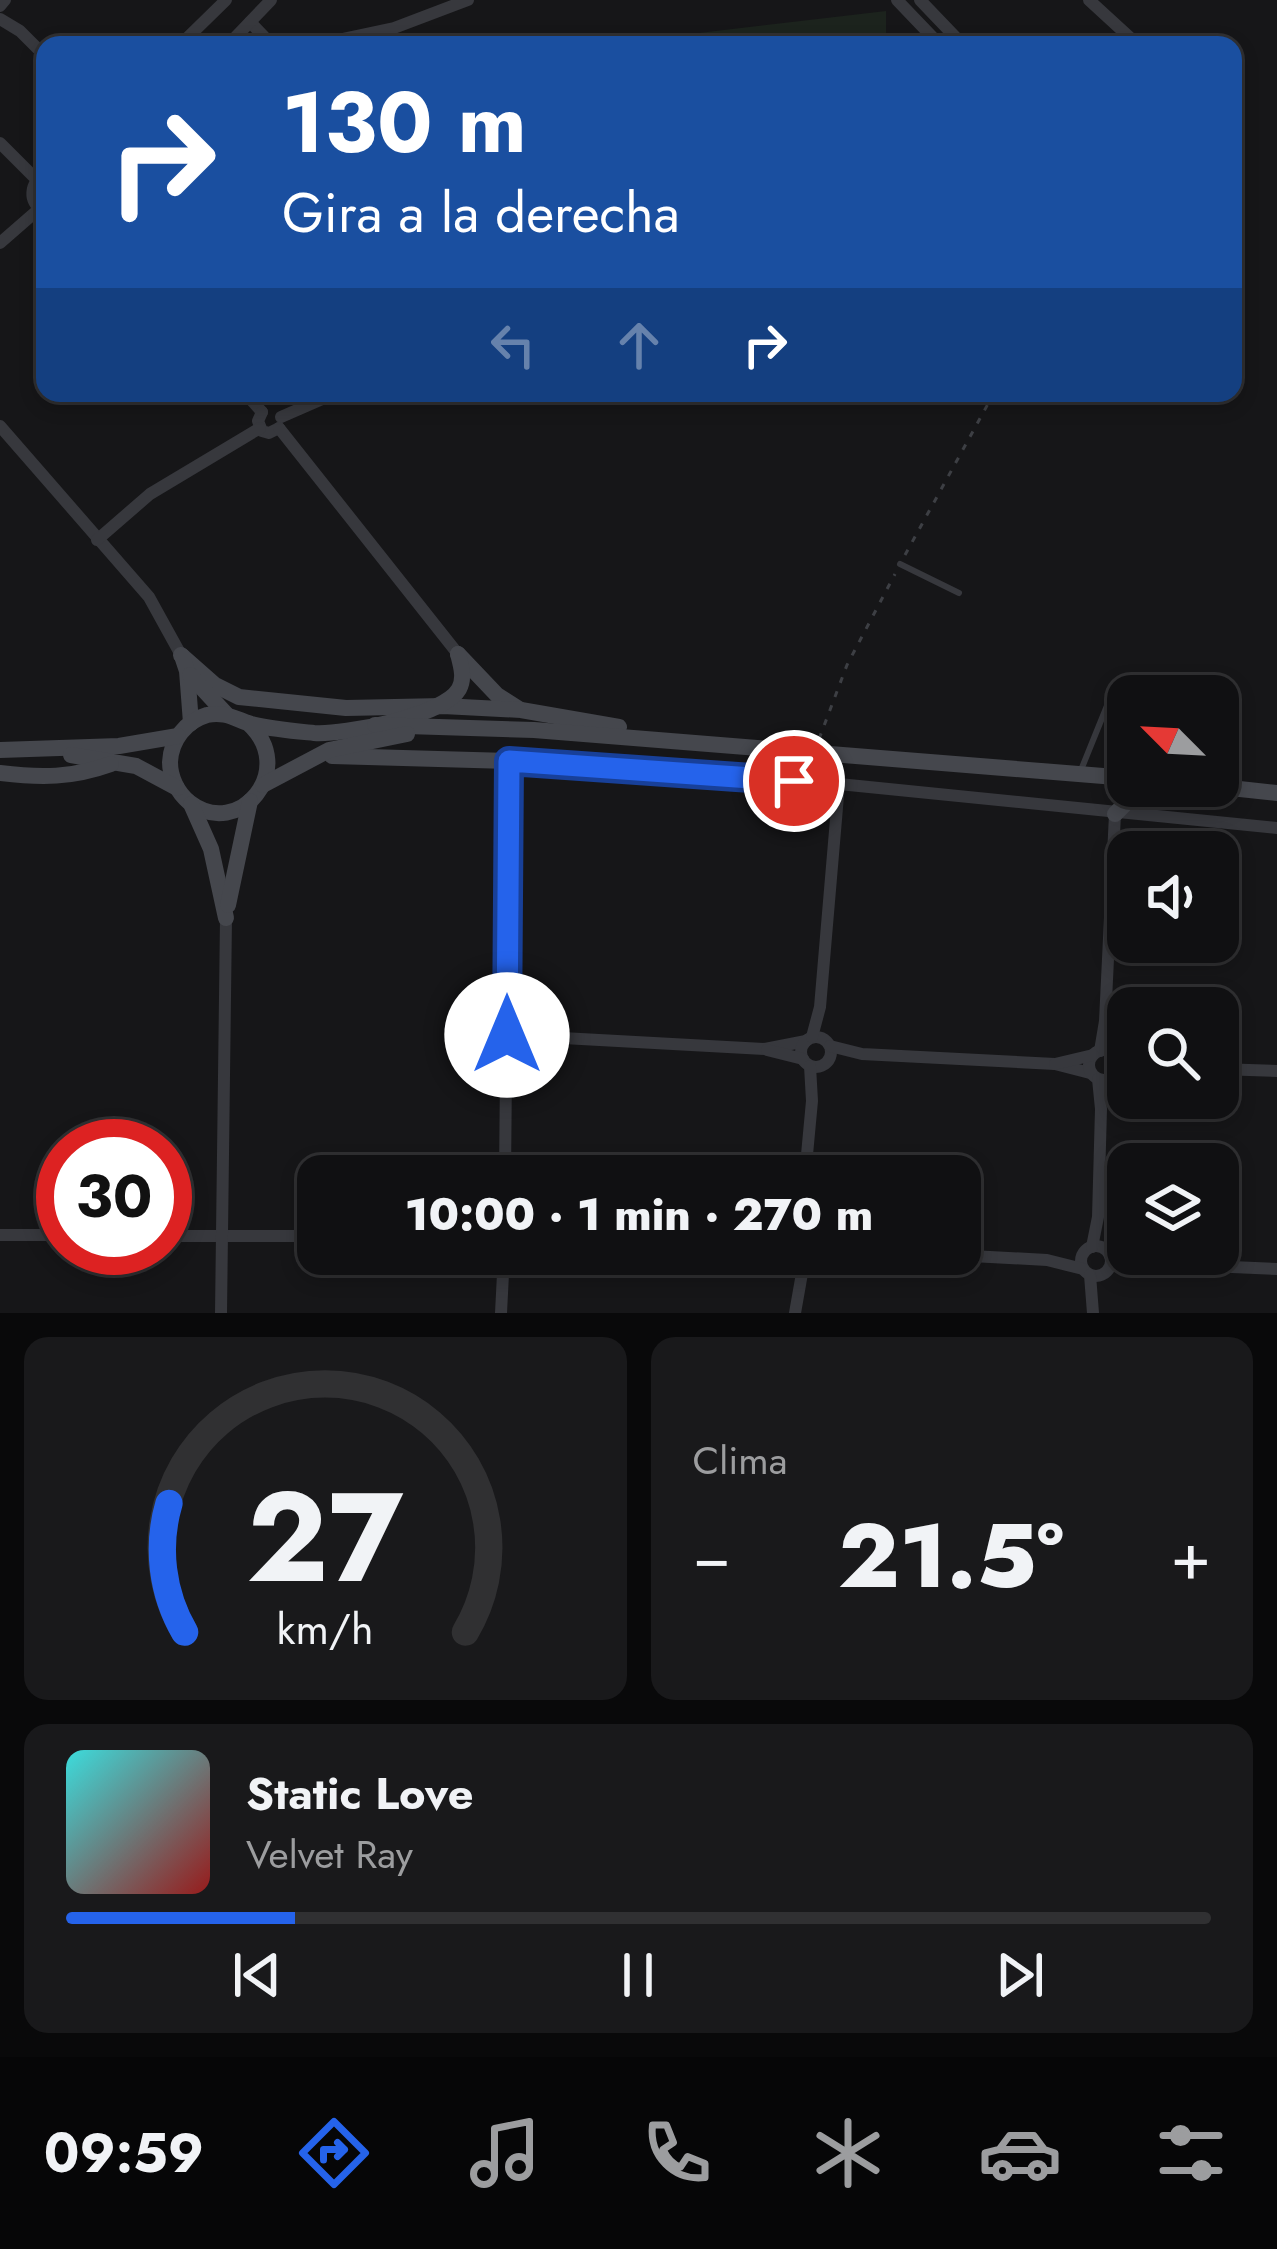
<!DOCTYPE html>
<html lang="es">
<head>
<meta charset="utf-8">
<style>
	:root { --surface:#101012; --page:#19191b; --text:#f1f3f6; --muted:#9c9d9f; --line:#303032; --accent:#2563eb }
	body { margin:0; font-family:Jost,sans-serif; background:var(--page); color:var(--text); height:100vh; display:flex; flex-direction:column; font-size:45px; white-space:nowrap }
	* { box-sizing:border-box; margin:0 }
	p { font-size:39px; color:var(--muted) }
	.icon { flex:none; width:66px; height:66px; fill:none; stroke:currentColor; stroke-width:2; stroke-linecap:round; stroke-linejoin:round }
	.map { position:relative; height:1313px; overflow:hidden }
	.details { display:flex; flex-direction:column; gap:24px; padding:24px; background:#09090a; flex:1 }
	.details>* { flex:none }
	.hud { position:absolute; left:36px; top:36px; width:1206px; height:366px; border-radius:24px; box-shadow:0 6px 18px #0003,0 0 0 3px var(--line); background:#1a4fa0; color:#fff; overflow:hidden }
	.needle { width:78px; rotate:294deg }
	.controls { position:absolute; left:1107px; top:675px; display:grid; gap:24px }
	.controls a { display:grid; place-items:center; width:132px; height:132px; border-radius:24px; background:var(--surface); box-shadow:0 6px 18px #0003,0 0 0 3px var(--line); font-size:60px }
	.speed { position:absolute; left:36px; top:1119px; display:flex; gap:24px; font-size:60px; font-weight:700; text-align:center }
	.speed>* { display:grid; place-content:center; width:156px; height:156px; border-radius:50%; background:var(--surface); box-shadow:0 6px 18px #0003,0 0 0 3px var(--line); line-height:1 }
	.speed .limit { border:18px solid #d22; background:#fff; color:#111 }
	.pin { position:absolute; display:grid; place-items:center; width:102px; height:102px; color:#fff; margin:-51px; border:6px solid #fff; border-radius:50%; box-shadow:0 3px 12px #0007 }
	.me { position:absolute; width:132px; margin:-66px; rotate:0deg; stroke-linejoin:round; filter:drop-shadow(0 0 9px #0008) }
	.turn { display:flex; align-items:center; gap:42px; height:252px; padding:0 48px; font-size:54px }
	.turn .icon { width:156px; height:156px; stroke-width:2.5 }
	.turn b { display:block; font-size:84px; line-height:102px }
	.lanes { display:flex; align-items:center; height:114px; padding:0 48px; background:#0003; justify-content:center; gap:60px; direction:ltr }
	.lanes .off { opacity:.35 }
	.big { font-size:90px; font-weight:800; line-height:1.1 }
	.details .widget { flex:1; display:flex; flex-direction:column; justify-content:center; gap:18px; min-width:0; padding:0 42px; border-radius:24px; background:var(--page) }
	.details .dial { align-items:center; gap:0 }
	.dial svg { height:312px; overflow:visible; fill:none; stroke:var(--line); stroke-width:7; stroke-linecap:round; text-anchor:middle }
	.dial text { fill:var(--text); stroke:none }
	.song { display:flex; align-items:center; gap:36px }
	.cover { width:144px; height:144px; border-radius:18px; background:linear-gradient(135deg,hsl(180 70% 55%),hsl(0 70% 35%)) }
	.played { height:12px; border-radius:6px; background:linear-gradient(90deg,var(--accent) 20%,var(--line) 20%) }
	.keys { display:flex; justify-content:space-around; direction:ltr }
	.heat { display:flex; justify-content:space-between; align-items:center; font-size:66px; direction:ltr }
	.details .tiles { flex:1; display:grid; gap:24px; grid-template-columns:1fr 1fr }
	.widget:last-child { grid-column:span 2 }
	.trip { position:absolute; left:297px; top:1155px; width:684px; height:120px; border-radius:24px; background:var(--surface); box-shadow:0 6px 18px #0003,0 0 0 3px var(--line); font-weight:800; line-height:120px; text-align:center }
	.tab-bar { display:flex; height:192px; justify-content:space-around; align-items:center; background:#060607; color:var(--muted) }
	.tab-bar .icon { width:84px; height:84px }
	.tab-bar .active { color:var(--accent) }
	.tab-bar b { font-size:54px; color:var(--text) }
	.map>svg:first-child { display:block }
</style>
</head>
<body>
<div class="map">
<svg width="1277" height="1313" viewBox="0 0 1277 1313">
	<rect width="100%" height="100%" fill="#161618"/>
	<path fill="#1c231d" d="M886 11V45H685L682 35Z"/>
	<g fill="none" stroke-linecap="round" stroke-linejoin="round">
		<g stroke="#3d3f44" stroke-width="3" stroke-dasharray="6 9" stroke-linecap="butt">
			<path d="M905 555 994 393"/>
			<path d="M819 739 847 665 895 574"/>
		</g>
		<g stroke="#37383d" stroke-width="6">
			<path d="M900 564 959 593"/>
			<path d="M1081 770 1115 686"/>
		</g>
		<g stroke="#37383d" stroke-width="12">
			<path d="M897 0 940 45"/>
			<path d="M920 0 963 45"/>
			<path d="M1089 0 1138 45"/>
			<path d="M0 6 5 0"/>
			<path d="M0 19 20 31 45 56"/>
			<path d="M250 22 272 45"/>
			<path d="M180 45 226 0"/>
			<path d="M228 45 271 0"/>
			<path d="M314 45 394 28 468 0"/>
			<path d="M0 143 37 180"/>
			<path d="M43 211C28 201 29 183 45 175"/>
			<path d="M0 243 39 209"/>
			<path d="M245 393 262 412"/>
			<path d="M262 412 258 421 262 431 269 433 279 428"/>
			<path d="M281 417 336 393"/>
			<path d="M0 426 149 597 181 655"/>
			<path d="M279 428 458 654"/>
			<path d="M97 540 150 494 260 428"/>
			<path d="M507 1035 765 1049 806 1041"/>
			<circle cx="816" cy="1052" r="15"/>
			<path d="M812 1037 820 1007 839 784"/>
			<path d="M830 1046 862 1054 1055 1064 1090 1073"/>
			<circle cx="1104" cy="1065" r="15"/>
			<path d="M767 1050 803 1059"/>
			<path d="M1100 1051 1105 1021 1115 814"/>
			<path d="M1055 1064 1093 1055"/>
			<path d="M1218 1069 1277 1071"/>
			<path d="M505 1176 509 761 839 784 1277 828"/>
			<path d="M805 1176 812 1101 810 1066"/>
			<path d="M0 1235H63"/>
			<path d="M165 1236H318"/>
			<circle cx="1096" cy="1261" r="15"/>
			<path d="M1092 1247 1098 1217 1101 1109 1098 1079"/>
			<path d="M786 1254 800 1263 813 1254"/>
			<path d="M934 1254 1047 1260 1083 1269"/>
			<path d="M1110 1256 1141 1263 1277 1269"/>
			<path d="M810 1258 830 1254"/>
			<path d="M1090 1275 1093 1313"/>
			<path d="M221 1313 226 918"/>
			<path d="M501 1313 504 1254"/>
			<path d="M795 1313 804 1262"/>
		</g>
		<g stroke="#45474d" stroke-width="16">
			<path d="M458 654 497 695 519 709"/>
			<path d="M181 655 215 685 239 697 346 708 443 706 521 710 619 727"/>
			<path d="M182 656 187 671 191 723"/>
			<path d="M190 675 226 714"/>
			<path d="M248 723C299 769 239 841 189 802 177 792 170 777 170 762 171 740 186 721 207 715 225 711 235 719 251 724 270 729 294 731 314 733 344 735 444 716 459 689 465 678 461 666 458 654"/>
			<path d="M375 725 534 730 1128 778"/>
			<path d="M0 750 119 746 178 736"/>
			<path d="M71 755 136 766 177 788"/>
			<path d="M332 756 509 761"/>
			<path d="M0 773C41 778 72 778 111 764"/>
			<path d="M263 785 329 750 407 734"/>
			<path d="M1212 786 1277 793"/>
			<path d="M191 804 211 849 226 918"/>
			<path d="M1115 814 1130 799 1187 786"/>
			<path d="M228 905 250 801"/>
		</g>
	</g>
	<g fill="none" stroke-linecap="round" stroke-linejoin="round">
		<g stroke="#184099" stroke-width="30">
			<path id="route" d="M507 1035 509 761 794 781"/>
		</g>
		<use href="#route" stroke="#2563eb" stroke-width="21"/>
	</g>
</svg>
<div class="controls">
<a><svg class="needle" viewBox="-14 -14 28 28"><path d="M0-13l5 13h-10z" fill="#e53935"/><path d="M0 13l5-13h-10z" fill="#9c9d9f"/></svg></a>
<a><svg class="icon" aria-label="sound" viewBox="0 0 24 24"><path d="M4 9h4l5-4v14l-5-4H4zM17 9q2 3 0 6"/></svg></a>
<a><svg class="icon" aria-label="search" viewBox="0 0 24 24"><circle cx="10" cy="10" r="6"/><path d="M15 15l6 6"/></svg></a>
<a><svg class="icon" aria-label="layers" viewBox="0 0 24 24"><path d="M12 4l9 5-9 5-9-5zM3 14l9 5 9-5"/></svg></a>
</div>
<div class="speed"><div class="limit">30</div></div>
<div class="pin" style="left:794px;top:781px;background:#d93025"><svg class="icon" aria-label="arrive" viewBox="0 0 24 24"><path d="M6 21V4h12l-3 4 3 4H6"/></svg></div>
<svg class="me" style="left:507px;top:1035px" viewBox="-20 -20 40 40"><circle r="19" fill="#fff"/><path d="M0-13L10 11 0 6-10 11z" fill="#2563eb"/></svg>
<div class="trip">10:00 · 1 min · 270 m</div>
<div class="hud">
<div class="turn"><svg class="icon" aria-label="right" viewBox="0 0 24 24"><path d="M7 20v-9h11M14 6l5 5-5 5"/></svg><div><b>130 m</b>Gira a la derecha</div></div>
<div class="lanes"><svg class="icon off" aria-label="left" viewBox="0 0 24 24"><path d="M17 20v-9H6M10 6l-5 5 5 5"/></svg><svg class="icon off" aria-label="ahead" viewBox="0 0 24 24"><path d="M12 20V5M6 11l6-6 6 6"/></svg><svg class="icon" aria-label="right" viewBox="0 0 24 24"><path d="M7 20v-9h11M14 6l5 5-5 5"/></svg></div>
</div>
</div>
<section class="details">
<div class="tiles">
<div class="widget dial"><svg viewBox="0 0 100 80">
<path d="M14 69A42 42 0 1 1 86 69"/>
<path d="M14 69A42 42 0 0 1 10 36" stroke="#2563eb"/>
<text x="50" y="56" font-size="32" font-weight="700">27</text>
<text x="50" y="72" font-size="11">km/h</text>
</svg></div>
<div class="widget"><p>Clima</p>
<div class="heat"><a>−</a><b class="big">21.5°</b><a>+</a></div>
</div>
<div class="widget">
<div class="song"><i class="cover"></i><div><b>Static Love</b><p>Velvet Ray</p></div></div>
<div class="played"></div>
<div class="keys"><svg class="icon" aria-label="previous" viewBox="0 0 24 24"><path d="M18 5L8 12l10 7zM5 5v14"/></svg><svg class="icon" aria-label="pause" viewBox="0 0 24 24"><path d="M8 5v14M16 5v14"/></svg><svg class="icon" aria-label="next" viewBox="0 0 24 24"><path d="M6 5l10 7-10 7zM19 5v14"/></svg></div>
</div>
</div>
</section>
<nav class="tab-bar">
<b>09:59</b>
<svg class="icon active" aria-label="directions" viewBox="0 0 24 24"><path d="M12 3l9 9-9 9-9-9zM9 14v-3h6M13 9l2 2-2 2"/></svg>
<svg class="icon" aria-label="music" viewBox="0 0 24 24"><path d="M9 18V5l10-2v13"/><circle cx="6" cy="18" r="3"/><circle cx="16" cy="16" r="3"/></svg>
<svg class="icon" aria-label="phone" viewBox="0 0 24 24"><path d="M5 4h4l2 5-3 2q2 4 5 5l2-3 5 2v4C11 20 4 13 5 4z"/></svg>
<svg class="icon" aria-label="climate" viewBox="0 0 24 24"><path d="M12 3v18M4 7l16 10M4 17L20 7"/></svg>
<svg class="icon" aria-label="car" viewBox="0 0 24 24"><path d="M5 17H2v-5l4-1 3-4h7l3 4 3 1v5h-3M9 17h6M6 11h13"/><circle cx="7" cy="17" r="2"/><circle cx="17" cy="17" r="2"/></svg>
<svg class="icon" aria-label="filters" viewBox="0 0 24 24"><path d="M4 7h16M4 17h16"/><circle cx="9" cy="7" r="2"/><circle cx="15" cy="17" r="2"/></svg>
</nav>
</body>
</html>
